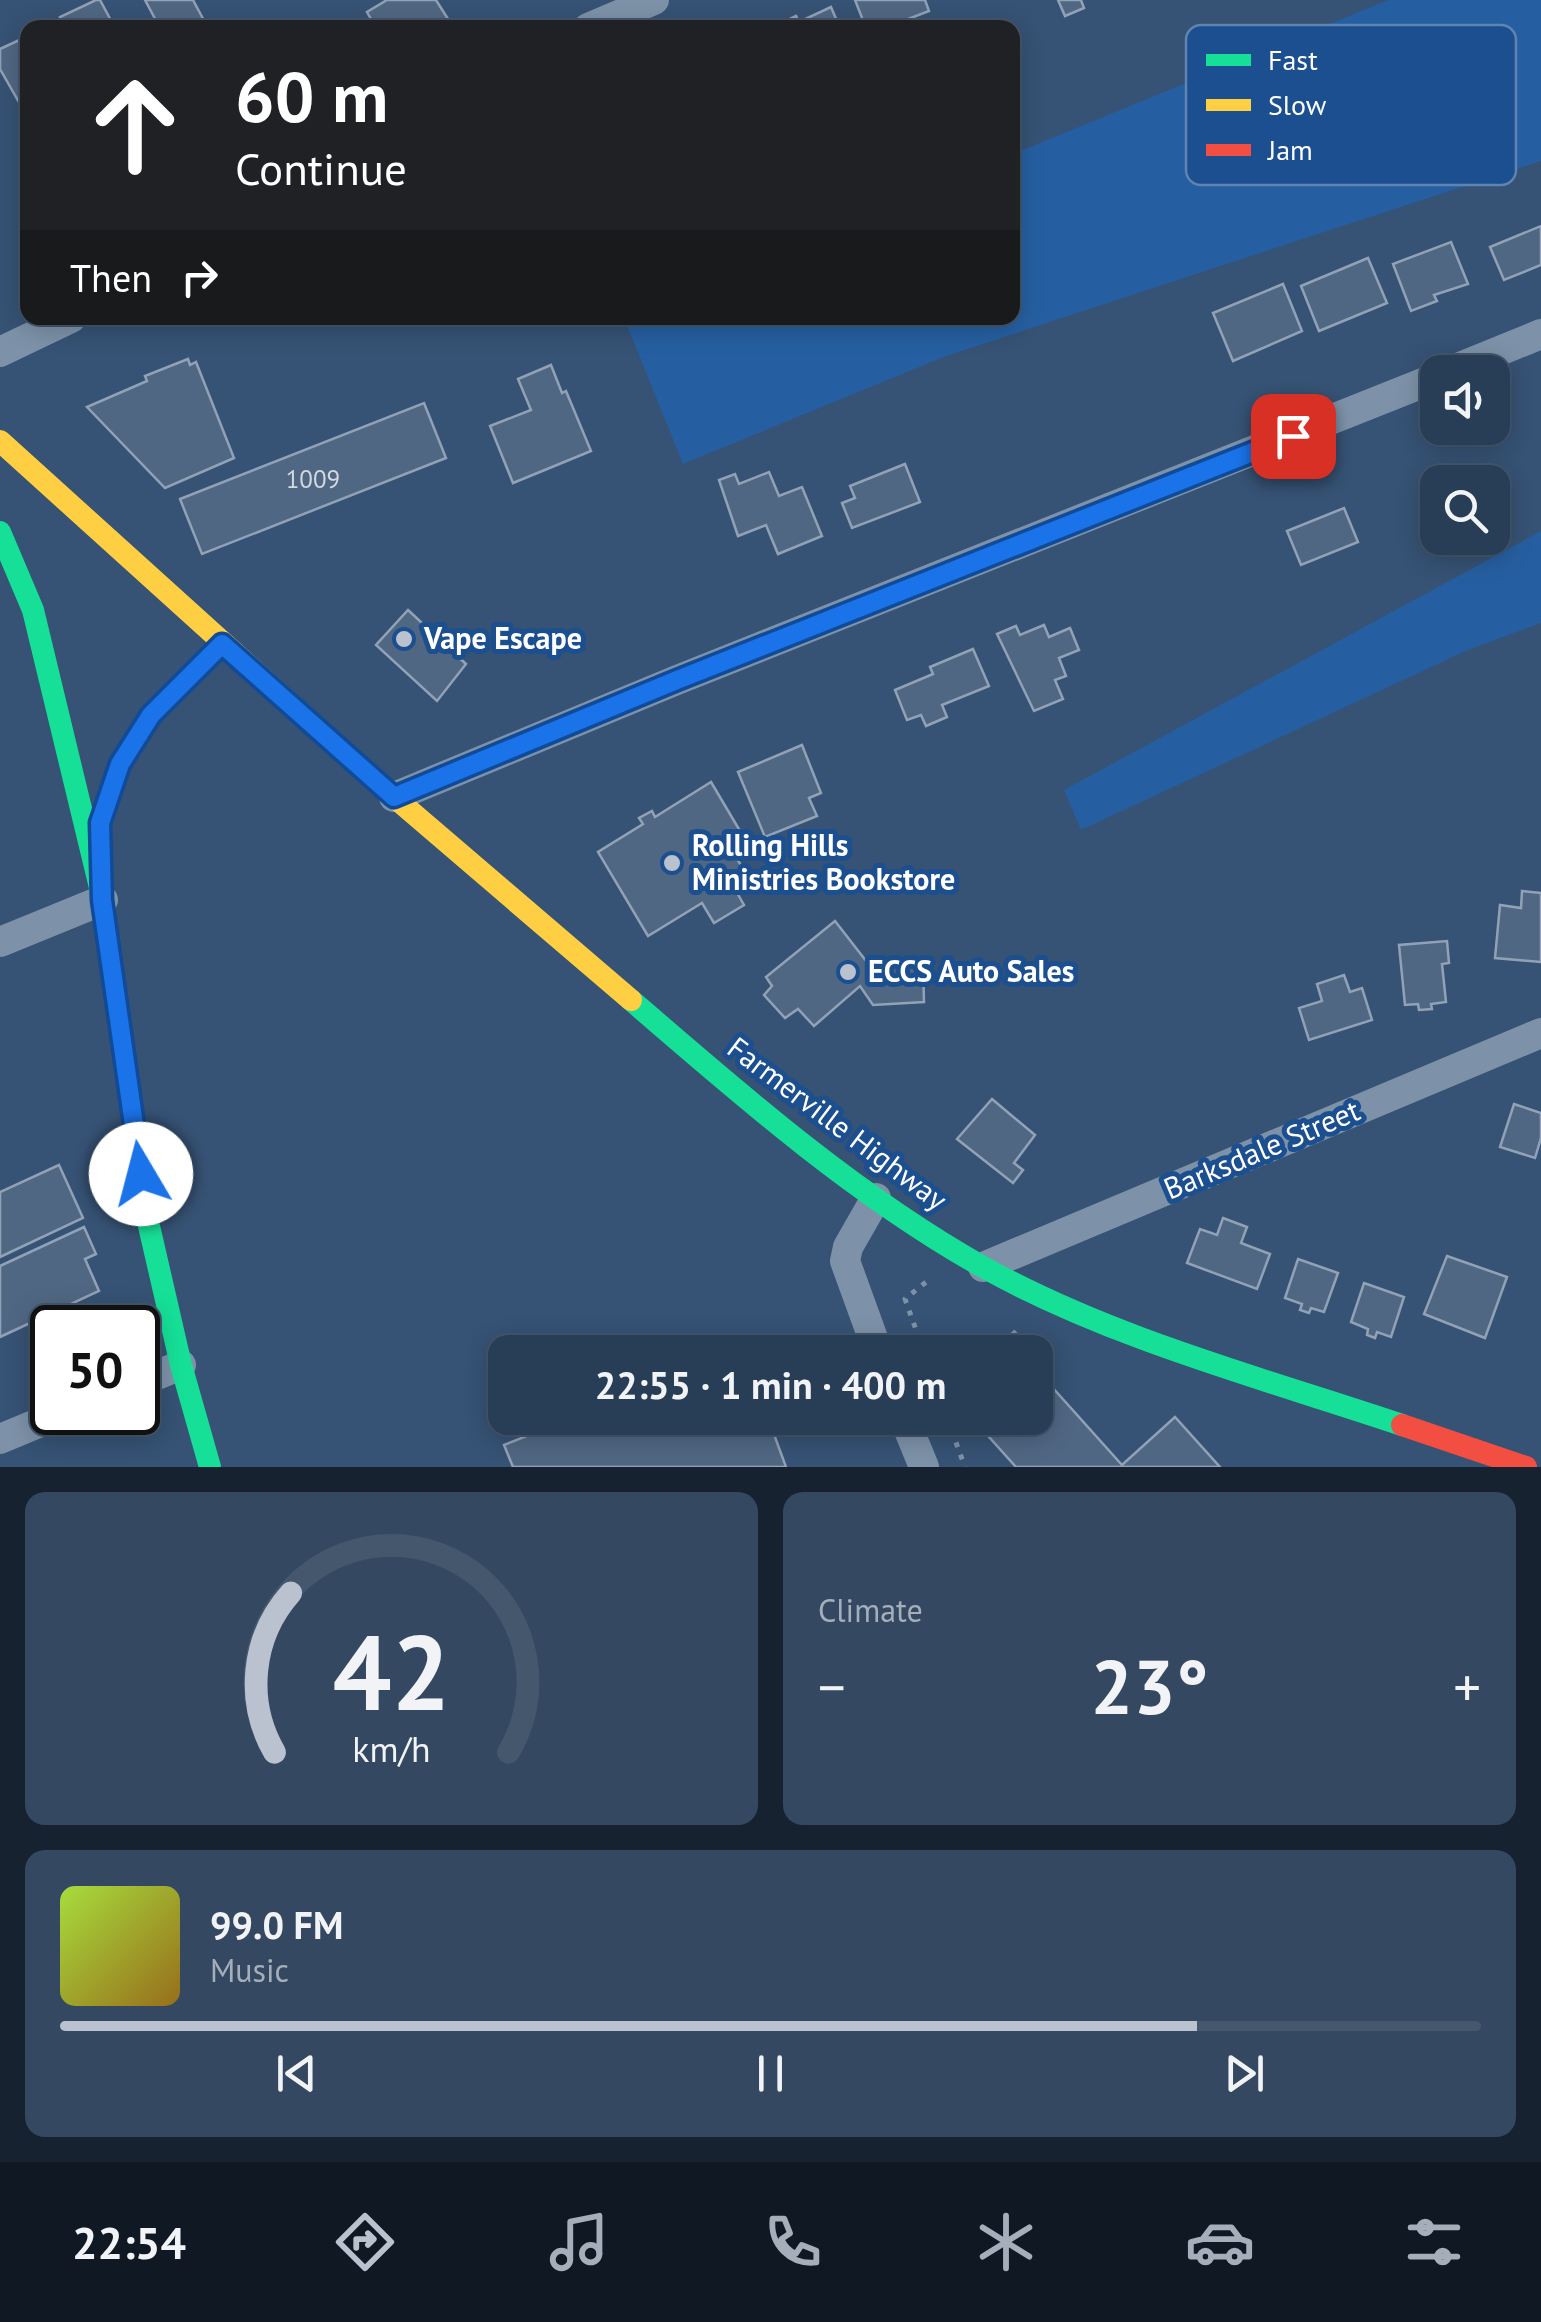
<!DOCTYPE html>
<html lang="en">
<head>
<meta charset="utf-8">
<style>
	:root { --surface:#283e57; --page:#344961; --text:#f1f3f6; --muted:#a5aeba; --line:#44576d; --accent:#b9c2ce }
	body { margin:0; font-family:"PT Sans",sans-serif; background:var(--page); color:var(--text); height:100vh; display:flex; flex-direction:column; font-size:38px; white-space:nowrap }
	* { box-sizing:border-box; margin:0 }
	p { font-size:32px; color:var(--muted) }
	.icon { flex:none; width:55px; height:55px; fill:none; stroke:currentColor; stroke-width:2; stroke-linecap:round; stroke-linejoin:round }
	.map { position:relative; height:1467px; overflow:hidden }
	.details { display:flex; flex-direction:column; gap:25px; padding:25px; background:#162230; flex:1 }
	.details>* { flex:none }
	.guide { position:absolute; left:20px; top:20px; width:1000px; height:305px; border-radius:20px; box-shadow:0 5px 25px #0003,0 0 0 2px var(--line); background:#202124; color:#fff; overflow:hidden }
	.buttons { position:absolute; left:1420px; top:355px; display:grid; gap:20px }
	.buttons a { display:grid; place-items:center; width:90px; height:90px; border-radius:20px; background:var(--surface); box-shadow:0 5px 25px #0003,0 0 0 2px var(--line); font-size:50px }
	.speed { position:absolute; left:30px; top:1305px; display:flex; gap:20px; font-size:50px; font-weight:700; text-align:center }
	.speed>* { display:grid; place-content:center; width:130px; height:130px; border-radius:50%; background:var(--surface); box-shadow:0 5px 25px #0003,0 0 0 2px var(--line); line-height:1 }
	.speed .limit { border:5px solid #111; border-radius:15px; background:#fff; color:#111 }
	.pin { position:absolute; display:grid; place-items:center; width:85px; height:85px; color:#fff; margin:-42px; border-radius:20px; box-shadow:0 5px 15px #0006 }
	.me { position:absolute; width:110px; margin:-55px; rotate:352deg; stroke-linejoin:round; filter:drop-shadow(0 0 8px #0008) }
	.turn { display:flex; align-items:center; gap:35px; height:210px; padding:0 50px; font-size:45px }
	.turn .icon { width:130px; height:130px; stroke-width:2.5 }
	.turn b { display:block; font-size:70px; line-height:85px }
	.then { display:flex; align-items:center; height:95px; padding:0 50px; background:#0003; gap:20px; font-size:38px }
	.big { font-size:75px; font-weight:700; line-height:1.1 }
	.details .card { flex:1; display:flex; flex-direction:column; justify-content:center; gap:15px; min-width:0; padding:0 35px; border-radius:20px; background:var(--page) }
	.details .dial { align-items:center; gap:0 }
	.dial svg { height:260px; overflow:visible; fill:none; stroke:var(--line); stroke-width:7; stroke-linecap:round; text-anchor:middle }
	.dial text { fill:var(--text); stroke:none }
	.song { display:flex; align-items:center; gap:30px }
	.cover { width:120px; height:120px; border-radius:15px; background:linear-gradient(135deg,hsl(80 70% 55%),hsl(40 70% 35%)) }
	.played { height:10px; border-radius:5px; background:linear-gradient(90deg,var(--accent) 80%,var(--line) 80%) }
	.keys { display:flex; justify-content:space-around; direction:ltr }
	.heat { display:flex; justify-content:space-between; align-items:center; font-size:55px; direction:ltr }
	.details .tiles { flex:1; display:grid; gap:25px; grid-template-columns:1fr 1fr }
	.card:last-child { grid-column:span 2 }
	.trip { position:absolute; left:488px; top:1335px; width:565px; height:100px; border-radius:20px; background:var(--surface); box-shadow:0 5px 25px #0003,0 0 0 2px var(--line); font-weight:700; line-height:100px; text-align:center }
	.tab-bar { display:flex; height:160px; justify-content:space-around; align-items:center; background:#101923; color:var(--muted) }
	.tab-bar .icon { width:70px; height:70px }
	.tab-bar .selected { color:var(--accent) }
	.tab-bar b { font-size:45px; color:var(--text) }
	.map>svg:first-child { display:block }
</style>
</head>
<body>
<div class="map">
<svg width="1541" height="1467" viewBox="0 0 1541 1467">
	<rect width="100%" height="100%" fill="#365274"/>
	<g fill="#265fa1">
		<path d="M1388 0H1541V161L946 356 683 464 624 318H1012L1013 154Z"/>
		<path d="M1541 531V623L1470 649 1081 830 1064 790Z"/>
	</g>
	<g fill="#506783" stroke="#92a2b6" stroke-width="2.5">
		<path d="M96 0H100L115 28H66L60 17Z"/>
		<path d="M145 0H193L208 28H160Z"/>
		<path d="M387 0H436L448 19 435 28H376L367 12Z"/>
		<path d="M855 0H925L929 11 885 28H866Z"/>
		<path d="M1058 0H1081L1084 8 1065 16Z"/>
		<path d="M831 7 840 28H771L796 16 799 22Z"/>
		<path d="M28 36V118L0 69V49Z"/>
		<path d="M1541 226V265L1504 280 1490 247Z"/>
		<path d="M1451 242 1468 284 1434 295 1437 301 1411 311 1393 264Z"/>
		<path d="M1368 258 1387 303 1319 331 1301 286Z"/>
		<path d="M1283 284 1302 331 1233 361 1213 313Z"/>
		<path d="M188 359 190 365 196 362 234 458 165 488 87 407 147 381 145 376Z"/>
		<path d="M551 365 562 393 566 391 591 451 513 483 490 426 531 410 518 379Z"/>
		<path d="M424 403 446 458 202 554 180 499Z"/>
		<path d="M905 464 920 502 852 528 842 503 855 498 850 486Z"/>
		<path d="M769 472 779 496 802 487 822 536 778 554 766 525 738 536 719 480 735 474 739 484Z"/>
		<path d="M1344 508 1358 542 1301 565 1287 531Z"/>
		<path d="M408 610 466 664 437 701 376 645Z"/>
		<path d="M1044 625 1049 637 1070 628 1079 650 1059 658 1066 676 1055 680 1063 699 1034 711 997 634 1016 626 1020 635Z"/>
		<path d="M973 649 989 686 942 705 947 717 926 726 921 715 907 720 895 690 933 674 930 667Z"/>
		<path d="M802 745 821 793 809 798 817 816 765 837 738 772Z"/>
		<path d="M711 782 746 841 731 849 747 875 732 884 744 905 714 923 702 903 648 936 598 852 643 824 639 818 652 811 655 817Z"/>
		<path d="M1522 891 1541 893V962L1495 958 1500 905 1521 908Z"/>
		<path d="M835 921 870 966 923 963 924 1002 873 1005 860 986 814 1026 798 1009 785 1018 764 995 772 986 766 977Z"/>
		<path d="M1447 941 1449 963 1442 964 1446 1002 1431 1004 1432 1009 1419 1010 1418 1004 1405 1005 1399 945Z"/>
		<path d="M1344 975 1350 992 1362 988 1372 1020 1309 1040 1299 1008 1322 1001 1317 984Z"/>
		<path d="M992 1099 1035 1135 1014 1163 1023 1170 1013 1183 957 1139Z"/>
		<path d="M1514 1104 1541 1113V1138L1535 1158 1500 1147Z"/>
		<path d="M59 1165 83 1218 0 1257V1192Z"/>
		<path d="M1223 1218 1247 1227 1241 1243 1270 1254 1257 1289 1187 1263 1200 1229 1217 1235Z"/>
		<path d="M84 1227 96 1254 85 1259 99 1291 0 1337V1266Z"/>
		<path d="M1447 1256 1507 1277 1485 1338 1424 1314Z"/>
		<path d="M1298 1259 1338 1273 1324 1312 1311 1308 1309 1313 1300 1310 1302 1304 1285 1298Z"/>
		<path d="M1364 1283 1404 1297 1391 1337 1377 1332 1375 1338 1367 1335 1368 1329 1351 1322Z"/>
		<path d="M1035 1368 1122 1465 1175 1417 1220 1467H1016L972 1418H1035Z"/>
		<path d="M572 1418H784L786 1423 772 1429 786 1467H513L504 1445Z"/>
	</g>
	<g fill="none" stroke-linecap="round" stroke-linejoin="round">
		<g stroke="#7d92a8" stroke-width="5" stroke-dasharray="5 8" stroke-linecap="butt">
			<path d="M924 1352 905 1299 931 1278"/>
			<path d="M993 1352 1020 1328"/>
			<path d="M947 1418 965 1467"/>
		</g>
		<g stroke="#7d92a8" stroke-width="30">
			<path d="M588 28 654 0"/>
			<path d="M0 352 71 318"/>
			<path d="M1448 372 1541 334"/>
			<path d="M394 797 677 680 1438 377"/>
			<path d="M0 942 103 900"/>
			<path d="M876 1198 848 1247 845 1261 878 1352"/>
			<path d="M983 1267 1541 1033"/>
			<path d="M138 1383 181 1365"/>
			<path d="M904 1418 924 1467"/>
			<path d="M0 1439 65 1412"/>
		</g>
		<g stroke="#16e098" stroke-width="22">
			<path d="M0 532 33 610 103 900"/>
			<path d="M122 759 100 823 103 900 146 1213 181 1365 210 1467"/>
			<path d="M631 1000C742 1096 855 1195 983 1267 1113 1339 1262 1378 1402 1425"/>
		</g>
		<g stroke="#ffcf43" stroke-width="22">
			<path d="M0 441 394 797 631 1000"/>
			<path d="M122 759 151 715 222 644"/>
		</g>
		<path stroke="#f24e42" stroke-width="22" d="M1402 1425 1526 1467"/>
	</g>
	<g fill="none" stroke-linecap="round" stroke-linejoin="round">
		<g stroke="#114b97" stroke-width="25">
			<path id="route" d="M141 1174 102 900 100 823 120 764 151 715 222 644 394 797 677 680 1293 436"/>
		</g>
		<use href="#route" stroke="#1a73e8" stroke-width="18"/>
	</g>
	<g fill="#b9c2ce" stroke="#1b4f8f" stroke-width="4">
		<circle cx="404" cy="639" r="10"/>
		<circle cx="672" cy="863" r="10"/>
		<circle cx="848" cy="972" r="10"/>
	</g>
	<g text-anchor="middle" stroke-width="10" stroke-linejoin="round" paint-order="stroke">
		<g font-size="25" fill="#d3d9e0">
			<text x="313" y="488">1009</text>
		</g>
		<g font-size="30" font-weight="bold" fill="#fff" stroke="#1b4f8f" text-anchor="start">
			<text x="424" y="649">Vape Escape</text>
			<text x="692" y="856">Rolling Hills<tspan x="692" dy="34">Ministries Bookstore</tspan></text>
			<text x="868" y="982">ECCS Auto Sales</text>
		</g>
		<g font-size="30" fill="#fff" stroke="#1b4f8f">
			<text transform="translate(837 1124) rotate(37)" y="10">Farmerville Highway</text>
			<text transform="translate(1262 1150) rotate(-23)" y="10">Barksdale Street</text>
		</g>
	</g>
	<rect x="1186" y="25" width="330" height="160" rx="15" fill="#1b4f8f" stroke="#5f84b1" stroke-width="2.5"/>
	<rect x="1206" y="54" width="45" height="12" fill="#16e098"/>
	<rect x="1206" y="99" width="45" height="12" fill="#ffcf43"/>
	<rect x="1206" y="144" width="45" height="12" fill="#f24e42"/>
	<g font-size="28" fill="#fff">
		<text x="1268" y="70">Fast</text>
		<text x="1268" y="115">Slow</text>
		<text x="1268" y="160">Jam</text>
	</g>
</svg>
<div class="buttons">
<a><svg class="icon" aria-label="sound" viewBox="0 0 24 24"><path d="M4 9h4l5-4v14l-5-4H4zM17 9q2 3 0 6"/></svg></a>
<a><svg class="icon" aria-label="search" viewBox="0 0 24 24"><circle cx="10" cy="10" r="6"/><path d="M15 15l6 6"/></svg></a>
</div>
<div class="speed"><div class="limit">50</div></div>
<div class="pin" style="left:1293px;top:436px;background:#d93025"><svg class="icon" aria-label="arrive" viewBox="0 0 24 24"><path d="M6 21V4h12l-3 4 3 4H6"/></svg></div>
<svg class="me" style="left:141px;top:1174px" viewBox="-20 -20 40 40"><circle r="19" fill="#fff"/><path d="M0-13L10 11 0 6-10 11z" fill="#1a73e8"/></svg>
<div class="trip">22:55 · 1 min · 400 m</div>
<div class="guide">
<div class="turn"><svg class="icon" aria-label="ahead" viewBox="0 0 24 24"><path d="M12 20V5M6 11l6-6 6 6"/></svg><div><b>60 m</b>Continue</div></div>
<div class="then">Then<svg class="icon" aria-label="right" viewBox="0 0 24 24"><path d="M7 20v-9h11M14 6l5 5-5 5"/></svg></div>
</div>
</div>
<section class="details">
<div class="tiles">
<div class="card dial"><svg viewBox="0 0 100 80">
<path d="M14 69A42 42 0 1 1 86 69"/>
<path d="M14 69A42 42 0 0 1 19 20" stroke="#b9c2ce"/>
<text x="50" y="56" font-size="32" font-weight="700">42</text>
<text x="50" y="72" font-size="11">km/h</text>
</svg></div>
<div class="card"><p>Climate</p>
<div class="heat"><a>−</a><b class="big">23°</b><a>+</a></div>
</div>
<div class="card">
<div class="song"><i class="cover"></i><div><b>99.0 FM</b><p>Music</p></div></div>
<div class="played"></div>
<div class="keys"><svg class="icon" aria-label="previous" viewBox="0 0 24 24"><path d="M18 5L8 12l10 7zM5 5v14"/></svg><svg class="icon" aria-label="pause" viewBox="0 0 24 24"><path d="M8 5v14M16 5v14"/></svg><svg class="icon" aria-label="next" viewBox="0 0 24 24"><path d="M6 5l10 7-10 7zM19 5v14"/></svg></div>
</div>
</div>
</section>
<nav class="tab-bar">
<b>22:54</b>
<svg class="icon selected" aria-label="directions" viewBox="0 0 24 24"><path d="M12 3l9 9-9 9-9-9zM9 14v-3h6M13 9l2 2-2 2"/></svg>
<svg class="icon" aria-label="music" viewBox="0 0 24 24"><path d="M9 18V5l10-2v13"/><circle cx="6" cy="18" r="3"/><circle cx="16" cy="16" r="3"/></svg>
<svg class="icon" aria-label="phone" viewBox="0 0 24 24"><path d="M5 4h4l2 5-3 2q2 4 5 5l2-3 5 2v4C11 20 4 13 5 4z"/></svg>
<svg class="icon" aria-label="climate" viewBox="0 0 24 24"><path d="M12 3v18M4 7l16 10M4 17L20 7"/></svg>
<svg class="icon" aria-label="car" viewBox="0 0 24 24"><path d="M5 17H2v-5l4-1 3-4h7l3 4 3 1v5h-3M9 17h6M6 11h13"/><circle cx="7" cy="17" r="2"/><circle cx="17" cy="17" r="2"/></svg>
<svg class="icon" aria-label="filters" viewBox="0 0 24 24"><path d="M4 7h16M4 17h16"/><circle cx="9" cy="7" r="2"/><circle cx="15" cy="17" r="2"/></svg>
</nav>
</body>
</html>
